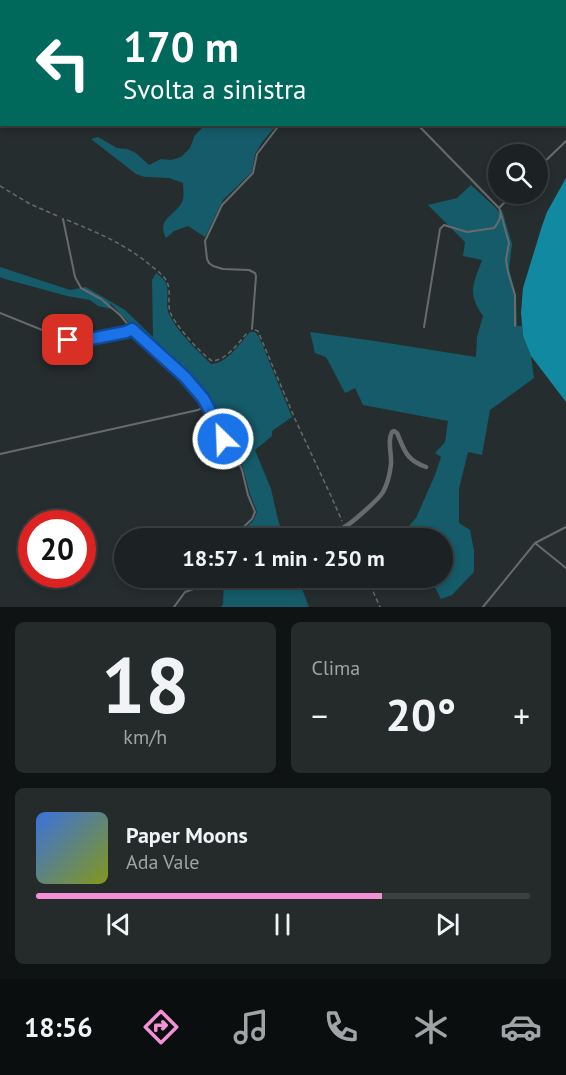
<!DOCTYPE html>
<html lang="it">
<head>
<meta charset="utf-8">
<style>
	:root { --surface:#1c2223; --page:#252a2b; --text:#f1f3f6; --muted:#a0a4a6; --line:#3a3f41; --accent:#f391d6 }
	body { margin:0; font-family:"PT Sans",sans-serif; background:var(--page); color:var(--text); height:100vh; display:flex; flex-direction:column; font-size:22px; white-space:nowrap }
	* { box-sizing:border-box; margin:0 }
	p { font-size:20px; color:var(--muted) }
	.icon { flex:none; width:33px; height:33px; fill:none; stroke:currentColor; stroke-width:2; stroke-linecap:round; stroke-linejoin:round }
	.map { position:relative; height:607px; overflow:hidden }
	.drawer { display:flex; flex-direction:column; gap:15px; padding:15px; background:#0f1313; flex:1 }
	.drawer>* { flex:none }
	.banner { position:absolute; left:0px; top:0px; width:567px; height:126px; box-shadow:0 3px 9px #0003,0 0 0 2px var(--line); background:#00695c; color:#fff; overflow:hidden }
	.buttons { position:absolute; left:488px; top:144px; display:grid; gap:12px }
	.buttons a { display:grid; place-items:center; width:60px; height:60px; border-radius:50%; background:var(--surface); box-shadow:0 3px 9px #0003,0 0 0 2px var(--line); font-size:30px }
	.speed { position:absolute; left:18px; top:510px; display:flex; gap:12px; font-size:30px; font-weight:700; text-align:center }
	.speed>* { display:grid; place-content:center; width:78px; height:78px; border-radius:50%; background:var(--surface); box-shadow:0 3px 9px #0003,0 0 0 2px var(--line); line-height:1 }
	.speed .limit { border:9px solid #d22; background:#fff; color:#111 }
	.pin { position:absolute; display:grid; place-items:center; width:51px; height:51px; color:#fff; margin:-26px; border-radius:12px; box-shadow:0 3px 9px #0006 }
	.me { position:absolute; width:66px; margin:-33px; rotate:336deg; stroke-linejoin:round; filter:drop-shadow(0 0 4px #0008) }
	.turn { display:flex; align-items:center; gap:21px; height:126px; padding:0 24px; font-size:27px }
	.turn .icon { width:78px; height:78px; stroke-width:2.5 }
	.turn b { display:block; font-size:42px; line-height:51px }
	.big { font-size:45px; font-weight:700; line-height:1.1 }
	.drawer .widget { flex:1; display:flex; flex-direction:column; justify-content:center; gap:9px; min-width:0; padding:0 21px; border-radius:9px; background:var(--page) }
	.drawer .dial { align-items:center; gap:0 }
	.dial b { font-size:78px; line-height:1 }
	.song { display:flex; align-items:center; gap:18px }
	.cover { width:72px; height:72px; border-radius:9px; background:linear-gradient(135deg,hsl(220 70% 55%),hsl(70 70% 35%)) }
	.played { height:6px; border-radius:3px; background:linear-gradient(90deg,var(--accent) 70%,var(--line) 70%) }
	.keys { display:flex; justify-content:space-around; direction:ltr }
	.heat { display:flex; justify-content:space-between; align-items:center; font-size:33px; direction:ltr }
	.drawer .tiles { flex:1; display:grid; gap:15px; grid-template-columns:1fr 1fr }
	.widget:last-child { grid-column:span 2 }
	.trip { position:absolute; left:114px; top:528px; width:339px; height:60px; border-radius:30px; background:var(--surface); box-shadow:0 3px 9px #0003,0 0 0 2px var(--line); font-weight:700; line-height:60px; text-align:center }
	.tabs { display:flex; height:96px; justify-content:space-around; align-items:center; background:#0b0e0e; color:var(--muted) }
	.tabs .icon { width:42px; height:42px }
	.tabs .current { color:var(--accent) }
	.tabs b { font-size:27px; color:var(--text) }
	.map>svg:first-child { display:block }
</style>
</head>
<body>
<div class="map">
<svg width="566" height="607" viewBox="0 0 566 607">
	<rect width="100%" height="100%" fill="#262d2f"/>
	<g fill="#155b69">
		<path d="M29 0H411L409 2H26Z"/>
		<path d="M205 125H277L263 141 255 154 252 172 223 200 205 237 188 226 174 231 166 238C155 217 179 215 183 199 184 194 183 188 183 183L169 178 145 177 136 174 91 139 98 137 117 148 127 149 136 153 149 165 161 159 171 160 181 157 190 148 195 135Z"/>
		<path d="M471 185 495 207 499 212 502 210 512 244 509 269 516 296 517 326H522L523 336 531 356 534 378 490 410 482 455 468 452 459 489V523L470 530 474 551V572L452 595 441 599 430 578H442V538H414L409 526 416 518 435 475 441 457 435 453 445 442 448 421 363 405 355 388 345 393 326 357 315 353 310 332 375 341 476 357 477 337 483 316C467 293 473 285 482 260L463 256 465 242 428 205 457 198Z"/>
		<path d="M0 267 70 290 86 287 125 310 153 337 152 280 156 273C160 276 164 279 166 283 170 294 164 306 170 316 180 335 196 349 211 364 227 364 240 343 250 332H255L259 337 292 417 272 431V436L255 450 271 489 278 520 284 538H235L253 521 257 512 250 494 243 468 234 449 221 434 219 423 211 409 207 399 187 376 135 329 110 303 111 309 98 306 90 300 67 296 5 279 0 277Z"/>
		<path d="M209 578H298L309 607H221L223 604 224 581 208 583Z"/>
	</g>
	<path fill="#118aa1" d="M566 178V402L531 356 523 336 521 313 523 288 542 226 547 212Z"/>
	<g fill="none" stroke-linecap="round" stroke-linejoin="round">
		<g stroke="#656c6d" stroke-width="1.5" stroke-dasharray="4.5 3" stroke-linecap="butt">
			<path d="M0 186 30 204 60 217"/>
			<path d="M67 220C98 233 123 243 149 264 155 269 162 274 166 280 172 290 167 301 170 312 175 325 200 353 212 361 227 360 238 343 248 332"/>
			<path d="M255 330 258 331 260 336 295 419 331 496 342 521"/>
			<path d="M346 531 349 538"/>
			<path d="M367 578 380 607"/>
		</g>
		<g stroke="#686b6c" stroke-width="2">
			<path d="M43 2V0"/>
			<path d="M412 2 413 0"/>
			<path d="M506 2 508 0"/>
			<path d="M0 13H2"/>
			<path d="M417 124 499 208C503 215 499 222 494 228L467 232 444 225 440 229 424 327"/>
			<path d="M537 169 566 141"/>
			<path d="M499 208 513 194"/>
			<path d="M501 214 509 243 506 260 508 272 515 295V326"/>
			<path d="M63 219 75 277 81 288 101 299 120 315 136 334 185 377 203 398 218 425 223 439 233 450 242 470 248 495 255 512 252 519 232 538"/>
			<path d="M0 313 67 340 75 342 126 332 132 329"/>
			<path d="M252 329 256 276 255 273 249 270 223 269 213 266 209 263 207 259 205 241 222 205 253 173 257 154 280 124"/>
			<path d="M0 454 198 410 207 405"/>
			<path d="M535 543 566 568"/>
			<path d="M174 607 185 592 199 587 206 578"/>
			<path d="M483 607 531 548 535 543 566 527"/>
		</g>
		<path stroke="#686b6c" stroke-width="4.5" d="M344 527C351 524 379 499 383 492 387 485 390 473 391 464 392 454 387 441 392 432L394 431 397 433C405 451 406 460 426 467"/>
	</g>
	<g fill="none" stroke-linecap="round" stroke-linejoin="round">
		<g stroke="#114b97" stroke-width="15">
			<path id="route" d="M68 340 75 342 126 332 132 329 185 377 203 398 218 425 223 439"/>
		</g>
		<use href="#route" stroke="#1a73e8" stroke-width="10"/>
	</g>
</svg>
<div class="buttons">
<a><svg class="icon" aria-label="search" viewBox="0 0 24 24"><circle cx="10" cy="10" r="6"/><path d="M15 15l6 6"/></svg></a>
</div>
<div class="speed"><div class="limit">20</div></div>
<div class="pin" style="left:68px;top:340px;background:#d93025"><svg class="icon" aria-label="arrive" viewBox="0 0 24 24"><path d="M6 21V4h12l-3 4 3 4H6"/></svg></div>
<svg class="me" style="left:223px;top:439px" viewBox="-20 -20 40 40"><circle r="17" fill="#1a73e8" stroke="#fff" stroke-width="3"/><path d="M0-11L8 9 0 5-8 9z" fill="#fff"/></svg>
<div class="trip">18:57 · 1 min · 250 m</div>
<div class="banner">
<div class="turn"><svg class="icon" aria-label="left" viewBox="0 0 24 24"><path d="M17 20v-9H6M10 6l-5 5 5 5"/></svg><div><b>170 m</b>Svolta a sinistra</div></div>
</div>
</div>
<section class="drawer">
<div class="tiles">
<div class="widget dial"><b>18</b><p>km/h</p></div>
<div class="widget"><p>Clima</p>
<div class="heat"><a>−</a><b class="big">20°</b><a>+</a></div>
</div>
<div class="widget">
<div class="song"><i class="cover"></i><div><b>Paper Moons</b><p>Ada Vale</p></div></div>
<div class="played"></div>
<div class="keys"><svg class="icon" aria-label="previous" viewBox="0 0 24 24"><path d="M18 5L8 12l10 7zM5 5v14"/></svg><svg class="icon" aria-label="pause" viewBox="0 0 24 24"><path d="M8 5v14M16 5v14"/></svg><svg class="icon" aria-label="next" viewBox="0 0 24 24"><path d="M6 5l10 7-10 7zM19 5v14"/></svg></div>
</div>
</div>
</section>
<nav class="tabs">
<b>18:56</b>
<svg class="icon current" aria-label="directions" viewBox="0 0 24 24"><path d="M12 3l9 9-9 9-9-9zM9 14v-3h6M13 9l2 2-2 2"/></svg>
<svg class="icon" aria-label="music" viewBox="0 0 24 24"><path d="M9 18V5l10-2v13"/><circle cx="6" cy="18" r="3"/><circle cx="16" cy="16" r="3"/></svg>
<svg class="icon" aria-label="phone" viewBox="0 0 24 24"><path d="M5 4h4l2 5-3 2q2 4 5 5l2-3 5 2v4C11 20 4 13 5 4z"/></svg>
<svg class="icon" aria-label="climate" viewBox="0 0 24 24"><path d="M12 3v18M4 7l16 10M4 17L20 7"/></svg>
<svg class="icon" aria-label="car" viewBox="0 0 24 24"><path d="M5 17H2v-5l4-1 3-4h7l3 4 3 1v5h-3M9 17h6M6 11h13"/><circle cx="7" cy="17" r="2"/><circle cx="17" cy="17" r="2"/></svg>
</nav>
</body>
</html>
